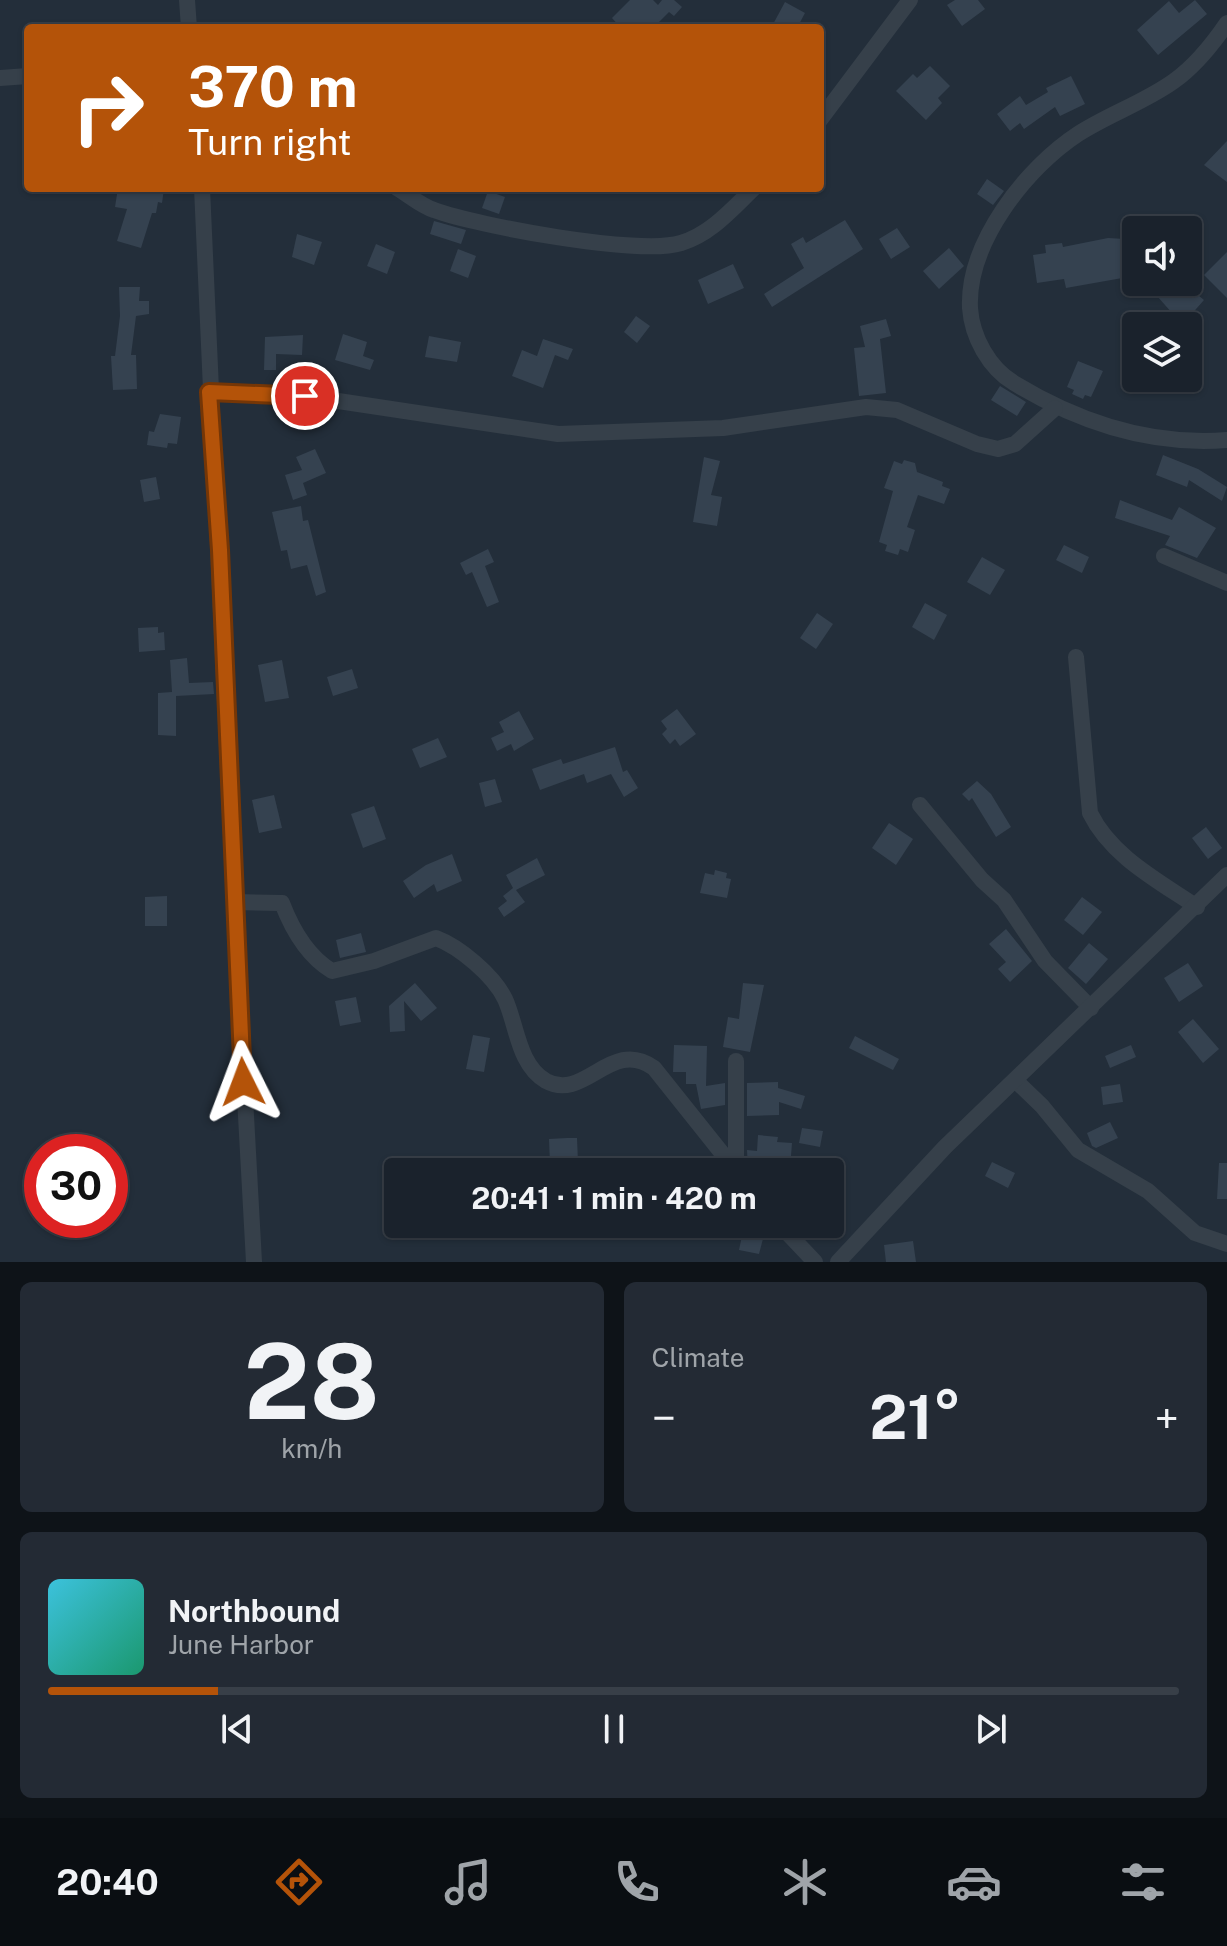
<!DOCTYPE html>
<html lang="en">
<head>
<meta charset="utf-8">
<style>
	:root { --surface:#1a222c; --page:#232a34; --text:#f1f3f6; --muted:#9fa4a9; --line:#383f48; --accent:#b45309 }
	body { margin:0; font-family:"Public Sans",sans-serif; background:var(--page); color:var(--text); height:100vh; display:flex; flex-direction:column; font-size:30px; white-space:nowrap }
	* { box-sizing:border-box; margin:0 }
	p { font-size:26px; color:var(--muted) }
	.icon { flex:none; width:44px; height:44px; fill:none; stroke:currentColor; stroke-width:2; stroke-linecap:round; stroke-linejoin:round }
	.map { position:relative; height:1262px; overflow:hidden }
	.details { display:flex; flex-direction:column; gap:20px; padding:20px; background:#0e1318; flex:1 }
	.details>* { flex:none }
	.top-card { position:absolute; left:24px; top:24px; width:800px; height:168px; border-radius:8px; box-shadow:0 2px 6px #0004,0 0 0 2px var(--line); background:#b45309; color:#fff; overflow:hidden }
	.fabs { position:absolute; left:1122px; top:216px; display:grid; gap:16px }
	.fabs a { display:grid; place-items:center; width:80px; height:80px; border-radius:8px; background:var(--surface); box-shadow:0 2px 6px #0004,0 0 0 2px var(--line); font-size:40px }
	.speed { position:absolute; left:24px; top:1134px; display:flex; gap:16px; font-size:40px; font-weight:700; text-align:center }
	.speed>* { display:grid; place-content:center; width:104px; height:104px; border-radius:50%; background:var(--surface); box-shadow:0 2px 6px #0004,0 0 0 2px var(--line); line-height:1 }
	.speed .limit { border:12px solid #d22; background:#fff; color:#111 }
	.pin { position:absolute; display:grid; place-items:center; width:68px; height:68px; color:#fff; margin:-34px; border:4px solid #fff; border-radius:50%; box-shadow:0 2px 8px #0007 }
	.me { position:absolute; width:88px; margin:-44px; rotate:357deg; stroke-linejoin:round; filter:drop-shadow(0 0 6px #0008) }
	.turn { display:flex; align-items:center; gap:28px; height:168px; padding:0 32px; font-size:36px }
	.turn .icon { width:104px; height:104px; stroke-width:2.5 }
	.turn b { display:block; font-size:56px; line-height:68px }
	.big { font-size:60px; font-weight:700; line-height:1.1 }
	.details .card { flex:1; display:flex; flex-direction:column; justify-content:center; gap:12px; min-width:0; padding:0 28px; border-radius:12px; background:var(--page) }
	.details .dial { align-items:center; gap:0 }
	.dial b { font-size:104px; line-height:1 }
	.song { display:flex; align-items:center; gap:24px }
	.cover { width:96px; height:96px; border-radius:12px; background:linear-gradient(135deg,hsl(190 70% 55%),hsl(160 70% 35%)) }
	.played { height:8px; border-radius:4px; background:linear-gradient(90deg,var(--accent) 15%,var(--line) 15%) }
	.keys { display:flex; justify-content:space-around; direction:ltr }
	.heat { display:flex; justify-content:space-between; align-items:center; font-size:44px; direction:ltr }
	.details .tiles { flex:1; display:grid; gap:20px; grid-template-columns:1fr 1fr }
	.card:last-child { grid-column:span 2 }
	.trip { position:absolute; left:384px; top:1158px; width:460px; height:80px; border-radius:8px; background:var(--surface); box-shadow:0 2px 6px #0004,0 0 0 2px var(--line); font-weight:700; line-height:80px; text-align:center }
	.dock { display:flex; height:128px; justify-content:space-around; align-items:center; background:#0a0e12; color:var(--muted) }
	.dock .icon { width:56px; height:56px }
	.dock .on { color:var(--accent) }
	.dock b { font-size:36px; color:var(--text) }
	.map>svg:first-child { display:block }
</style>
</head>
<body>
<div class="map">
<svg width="1227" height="1262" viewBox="0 0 1227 1262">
	<rect width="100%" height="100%" fill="#232e3a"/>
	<g fill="#354250">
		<path d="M630 0H653L658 5 662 0H674L682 7 674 16 669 12 653 28H636L631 23 621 28 612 18Z"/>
		<path d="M955 0H978L985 9 962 26 947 5Z"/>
		<path d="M1195 0 1207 14 1158 55 1137 30 1169 1 1179 13Z"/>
		<path d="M785 2 805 13 797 28H771Z"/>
		<path d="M930 66 950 86 938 98 942 103 926 120 896 91 913 74 917 78Z"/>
		<path d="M1071 76 1085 104 1060 116 1055 107 1024 129 1020 123 1010 131 997 114 1020 96 1026 105 1048 92 1046 88Z"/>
		<path d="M1227 141V182L1204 165Z"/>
		<path d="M987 179 1004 191 993 205 977 194Z"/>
		<path d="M118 188 164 189 162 203 158 202 156 213H152L141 248 117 241 127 209 115 207Z"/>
		<path d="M488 191 505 197 499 214 482 208Z"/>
		<path d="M845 220 863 249 772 307 764 294 804 268 791 244 803 237 806 243Z"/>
		<path d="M434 221 466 230 461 244 430 234Z"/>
		<path d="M897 228 910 247 891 259 879 239Z"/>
		<path d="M297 234 322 242 314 265 292 257Z"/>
		<path d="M1108 238 1125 239 1128 277 1066 288 1064 279 1037 283 1033 255 1046 253 1045 245 1062 243 1063 247Z"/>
		<path d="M376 244 395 252 387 274 367 266Z"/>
		<path d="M949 248 964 266 939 289 923 271Z"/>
		<path d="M458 249 476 256 468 278 450 271Z"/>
		<path d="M1227 252V298L1204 275Z"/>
		<path d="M733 264 744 288 708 304 698 280Z"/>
		<path d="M1176 282 1188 297 1193 291 1204 300 1181 326H1172L1166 321 1173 314 1157 296Z"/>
		<path d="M119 287H140L139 301H149V314L136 316 131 355H136L137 389 113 390 111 356H115L120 316Z"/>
		<path d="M636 316 650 326 637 343 624 332Z"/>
		<path d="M886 319 891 336 880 339 886 393 859 396 854 348 865 347 860 326Z"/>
		<path d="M343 334 367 342 363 356 374 360 370 370 335 360Z"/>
		<path d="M303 335 302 355 276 354V370H264L265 337Z"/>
		<path d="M429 336 461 342 457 362 425 357Z"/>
		<path d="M543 339 573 349 568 360 555 355 543 388 512 376 522 350 537 356Z"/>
		<path d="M1078 361 1103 371 1091 397 1085 395 1083 399 1072 394 1074 390 1067 387Z"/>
		<path d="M1000 386 1026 402 1017 416 991 400Z"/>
		<path d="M160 414 181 417 177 444 168 443 167 448 147 445 149 431 154 432Z"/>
		<path d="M315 449 326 473 303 483 307 495 293 500 285 475 302 470 296 457Z"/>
		<path d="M1163 455 1198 469 1227 487 1222 501 1189 480 1187 487 1156 475Z"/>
		<path d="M704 457 720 461 711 495 722 497 717 526 693 522Z"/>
		<path d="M904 460 915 463 917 472 943 482 942 486 950 489 944 504 918 495 907 527 915 530 908 552 900 549 898 555 885 551 887 545 879 542 893 491 884 488 894 461 902 464Z"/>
		<path d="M156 477 160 499 144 502 140 480Z"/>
		<path d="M1120 500 1172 520 1179 507 1216 528 1197 558 1165 545 1170 536 1115 518Z"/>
		<path d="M301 506 303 521 308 520 326 592 316 596 307 565 291 569 287 550 281 551 272 512Z"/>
		<path d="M1064 545 1089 557 1082 573 1056 560Z"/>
		<path d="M488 549 494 562 485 566 499 602 487 607 472 572 466 575 460 563Z"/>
		<path d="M982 557 1005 570 990 595 967 582Z"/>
		<path d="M925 603 947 615 934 640 912 627Z"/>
		<path d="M817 613 833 624 816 649 800 638Z"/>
		<path d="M158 627V633L164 632 165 650 139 652 138 628Z"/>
		<path d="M187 658 189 683 213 682 214 694 176 696V736L158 735V693L172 692 170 660Z"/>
		<path d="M282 660 289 698 265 702 258 665Z"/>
		<path d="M352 669 358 688 333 696 327 677Z"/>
		<path d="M677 709 696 734 680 746 675 739 670 744 662 734 667 729 661 721Z"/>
		<path d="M519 711 534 739 514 751 511 744 497 751 491 738 504 732 499 722Z"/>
		<path d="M438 738 447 757 420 768 412 749Z"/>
		<path d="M615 747 623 772 627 770 638 788 624 797 611 774 587 783 584 774 540 790 532 769 561 759 563 764Z"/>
		<path d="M495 779 502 802 485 807 479 783Z"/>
		<path d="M977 781 991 794 1011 827 996 837 972 798 969 801 962 794Z"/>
		<path d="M274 795 282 828 259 833 252 800Z"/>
		<path d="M374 806 386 839 363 848 351 814Z"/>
		<path d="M889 823 913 839 896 865 872 848Z"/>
		<path d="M1206 827 1222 848 1208 859 1192 838Z"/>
		<path d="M452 854 462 881 437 892 434 884 414 898 403 881 426 865Z"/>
		<path d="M537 858 545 875 516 890 525 902 504 917 498 908 507 901 503 896 513 888 506 875Z"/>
		<path d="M715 870 727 873 726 878 731 879 727 898 700 893 705 873 714 875Z"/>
		<path d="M167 896V926H145V897Z"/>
		<path d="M1082 897 1102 912 1083 935 1064 920Z"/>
		<path d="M1006 929 1032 961 1010 982 998 969 1006 962 989 944Z"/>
		<path d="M361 933 366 952 340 958 336 940Z"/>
		<path d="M1089 943 1108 959 1086 984 1068 968Z"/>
		<path d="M1188 963 1203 986 1179 1002 1164 978Z"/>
		<path d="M415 983 437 1008 421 1021 404 1001 405 1031 390 1032 389 1006Z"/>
		<path d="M743 983 764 985 750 1052 723 1047 728 1017 739 1019Z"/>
		<path d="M356 997 361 1022 340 1026 335 1001Z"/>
		<path d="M1193 1019 1219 1049 1203 1063 1178 1032Z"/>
		<path d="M473 1035 490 1038 484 1072 466 1069Z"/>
		<path d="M855 1036 899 1059 893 1070 849 1048Z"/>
		<path d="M674 1045 707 1046 706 1086 725 1083V1105L701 1109 696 1084H686V1072H673Z"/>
		<path d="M1131 1045 1136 1057 1110 1068 1105 1056Z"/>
		<path d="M778 1082V1088L805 1096 801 1109 779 1102V1115L747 1116V1083Z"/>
		<path d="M1120 1084 1123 1102 1103 1105 1101 1087Z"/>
		<path d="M1110 1122 1118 1138 1096 1148 1092 1146 1087 1133Z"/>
		<path d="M802 1128 823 1131 820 1147 799 1143Z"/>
		<path d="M758 1135 778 1137 777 1142 792 1143 790 1169 748 1172 747 1150 757 1151Z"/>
		<path d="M567 1138H577L578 1162 550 1164 549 1139Z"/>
		<path d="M992 1162 1015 1173 1008 1188 985 1176Z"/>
		<path d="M1219 1163H1227V1199H1217Z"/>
		<path d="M743 1231 764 1235 759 1254 739 1250Z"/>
		<path d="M913 1241 916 1262H886L884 1245Z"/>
	</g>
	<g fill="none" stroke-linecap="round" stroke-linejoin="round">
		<g stroke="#36404a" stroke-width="16">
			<path d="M187 0 189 28"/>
			<path d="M1227 23C1212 45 1195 66 1174 81 1145 102 1109 114 1078 134 1026 168 967 243 970 308 972 337 989 368 1014 383 1080 423 1150 446 1227 440"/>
			<path d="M0 78 28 76"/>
			<path d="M820 120 910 0"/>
			<path d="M202 188 232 860 254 1262"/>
			<path d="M397 188C409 195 421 206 434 210 478 226 640 256 681 243 711 234 732 209 754 188"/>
			<path d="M209 392 305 396 558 434 723 428 866 407 897 410 977 444 998 449 1015 444 1055 408"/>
			<path d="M1164 556 1227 583"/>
			<path d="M1076 657 1090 813C1111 856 1157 880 1197 907"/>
			<path d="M920 805 982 880 1004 900 1045 961 1091 1008"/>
			<path d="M235 902 282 903C292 929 307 956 332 971L374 961 436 938C460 947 494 976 505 999 517 1025 518 1065 546 1081 585 1102 611 1037 654 1068L737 1172"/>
			<path d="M1016 1081 1042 1106 1078 1150 1148 1191 1195 1233 1227 1244"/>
			<path d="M736 1170V1061"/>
			<path d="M779 1224 815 1262"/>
			<path d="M838 1262 945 1147 1227 875"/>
		</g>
	</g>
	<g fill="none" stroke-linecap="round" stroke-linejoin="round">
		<g stroke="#753606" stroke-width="20">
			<path id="route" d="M243 1082 220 550 209 392 305 396"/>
		</g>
		<use href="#route" stroke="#b45309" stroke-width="14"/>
	</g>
</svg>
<div class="fabs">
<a><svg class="icon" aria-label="sound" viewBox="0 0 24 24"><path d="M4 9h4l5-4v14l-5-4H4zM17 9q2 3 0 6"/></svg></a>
<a><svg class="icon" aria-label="layers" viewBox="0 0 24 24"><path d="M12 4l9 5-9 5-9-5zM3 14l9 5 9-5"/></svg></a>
</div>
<div class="speed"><div class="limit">30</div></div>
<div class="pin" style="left:305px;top:396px;background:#d93025"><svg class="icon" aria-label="arrive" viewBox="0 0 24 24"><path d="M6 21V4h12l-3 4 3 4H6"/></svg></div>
<svg class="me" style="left:243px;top:1082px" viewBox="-20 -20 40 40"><path d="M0-17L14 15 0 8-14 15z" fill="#b45309" stroke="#fff" stroke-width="4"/></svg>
<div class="trip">20:41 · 1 min · 420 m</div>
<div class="top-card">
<div class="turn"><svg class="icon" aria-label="right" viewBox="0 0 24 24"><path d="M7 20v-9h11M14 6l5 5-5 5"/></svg><div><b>370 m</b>Turn right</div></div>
</div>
</div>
<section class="details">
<div class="tiles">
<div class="card dial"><b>28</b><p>km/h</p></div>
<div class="card"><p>Climate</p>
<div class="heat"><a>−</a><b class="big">21°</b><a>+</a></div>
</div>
<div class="card">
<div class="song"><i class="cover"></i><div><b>Northbound</b><p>June Harbor</p></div></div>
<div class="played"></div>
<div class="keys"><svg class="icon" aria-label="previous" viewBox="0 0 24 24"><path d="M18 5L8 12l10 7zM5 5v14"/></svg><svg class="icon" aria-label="pause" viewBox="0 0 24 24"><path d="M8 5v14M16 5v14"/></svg><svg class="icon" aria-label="next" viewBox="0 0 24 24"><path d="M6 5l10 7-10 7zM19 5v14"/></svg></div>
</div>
</div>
</section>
<nav class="dock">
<b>20:40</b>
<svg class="icon on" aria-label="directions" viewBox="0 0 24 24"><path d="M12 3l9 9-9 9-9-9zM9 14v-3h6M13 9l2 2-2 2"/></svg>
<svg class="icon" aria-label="music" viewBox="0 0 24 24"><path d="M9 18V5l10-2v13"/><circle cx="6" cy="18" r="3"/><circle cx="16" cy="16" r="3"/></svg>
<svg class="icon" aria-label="phone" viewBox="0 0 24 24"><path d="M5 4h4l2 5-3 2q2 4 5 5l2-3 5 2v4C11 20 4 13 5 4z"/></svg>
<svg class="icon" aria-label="climate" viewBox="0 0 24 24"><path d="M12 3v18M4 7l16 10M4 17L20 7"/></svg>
<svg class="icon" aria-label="car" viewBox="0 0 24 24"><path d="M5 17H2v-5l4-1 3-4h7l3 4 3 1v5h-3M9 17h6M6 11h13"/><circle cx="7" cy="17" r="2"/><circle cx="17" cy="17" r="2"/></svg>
<svg class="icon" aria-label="filters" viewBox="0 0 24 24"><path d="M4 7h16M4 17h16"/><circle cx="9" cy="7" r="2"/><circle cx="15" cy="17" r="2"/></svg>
</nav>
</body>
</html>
